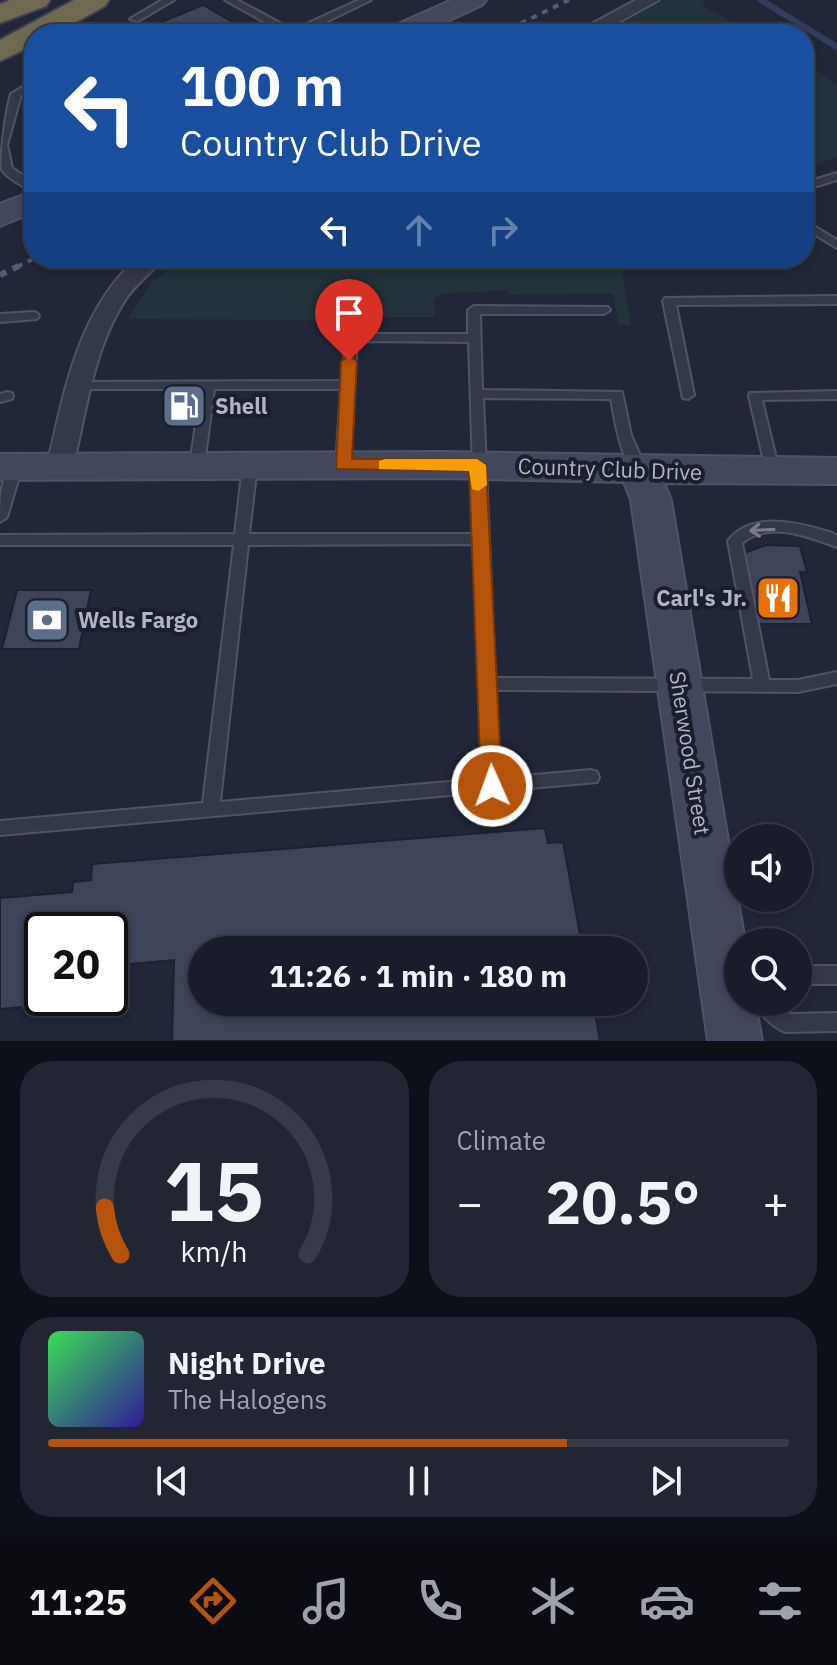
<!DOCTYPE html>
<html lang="en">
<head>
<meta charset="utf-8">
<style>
	:root { --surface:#191d2b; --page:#222633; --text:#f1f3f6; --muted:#9fa2a9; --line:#373b47; --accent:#b45309 }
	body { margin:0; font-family:"IBM Plex Sans",sans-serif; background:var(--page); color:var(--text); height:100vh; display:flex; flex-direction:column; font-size:30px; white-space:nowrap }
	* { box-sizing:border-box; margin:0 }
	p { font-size:26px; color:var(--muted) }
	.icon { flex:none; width:44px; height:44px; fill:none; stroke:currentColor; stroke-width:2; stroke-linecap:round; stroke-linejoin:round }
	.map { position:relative; height:1041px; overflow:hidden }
	.side { display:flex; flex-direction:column; gap:20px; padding:20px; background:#0e1018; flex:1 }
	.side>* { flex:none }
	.guide { position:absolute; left:24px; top:24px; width:790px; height:244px; border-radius:32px; box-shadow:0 4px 12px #0003,0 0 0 2px var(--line); background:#1a4fa0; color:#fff; overflow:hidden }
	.buttons { position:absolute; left:724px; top:824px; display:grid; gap:16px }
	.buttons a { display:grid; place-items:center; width:88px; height:88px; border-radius:50%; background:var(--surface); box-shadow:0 4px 12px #0003,0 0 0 2px var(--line); font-size:40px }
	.speed { position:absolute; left:24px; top:912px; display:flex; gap:16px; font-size:40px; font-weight:700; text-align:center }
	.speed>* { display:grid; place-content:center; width:104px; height:104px; border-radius:50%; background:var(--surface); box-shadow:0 4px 12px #0003,0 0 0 2px var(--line); line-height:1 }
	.speed .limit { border:4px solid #111; border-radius:12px; background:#fff; color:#111 }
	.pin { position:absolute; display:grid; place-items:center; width:68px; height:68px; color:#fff; margin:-82px -34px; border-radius:50% 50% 50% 0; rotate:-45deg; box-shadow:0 0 8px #0007 }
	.pin .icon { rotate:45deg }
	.me { position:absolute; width:88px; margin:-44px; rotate:358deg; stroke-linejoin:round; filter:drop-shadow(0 0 6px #0008) }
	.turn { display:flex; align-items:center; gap:28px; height:168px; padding:0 24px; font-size:36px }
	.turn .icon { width:104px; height:104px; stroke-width:2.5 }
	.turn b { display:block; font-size:56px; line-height:68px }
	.lanes { display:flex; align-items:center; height:76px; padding:0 24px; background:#0003; justify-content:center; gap:40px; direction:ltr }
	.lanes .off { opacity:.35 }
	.big { font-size:60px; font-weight:700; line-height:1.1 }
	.side .widget { flex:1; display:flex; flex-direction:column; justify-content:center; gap:12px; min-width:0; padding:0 28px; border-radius:32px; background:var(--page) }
	.side .dial { align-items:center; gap:0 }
	.dial svg { height:208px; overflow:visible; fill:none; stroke:var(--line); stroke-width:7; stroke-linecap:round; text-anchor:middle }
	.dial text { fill:var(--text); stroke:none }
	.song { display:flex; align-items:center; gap:24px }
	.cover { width:96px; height:96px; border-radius:12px; background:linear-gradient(135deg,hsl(130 70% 55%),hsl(250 70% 35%)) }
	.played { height:8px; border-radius:4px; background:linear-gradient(90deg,var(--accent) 70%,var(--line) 70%) }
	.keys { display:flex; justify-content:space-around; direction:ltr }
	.heat { display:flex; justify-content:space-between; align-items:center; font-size:44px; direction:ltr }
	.side .tiles { flex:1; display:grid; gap:20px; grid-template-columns:1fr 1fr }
	.widget:last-child { grid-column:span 2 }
	.trip { position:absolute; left:188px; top:936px; width:460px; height:80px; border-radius:40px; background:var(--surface); box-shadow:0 4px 12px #0003,0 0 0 2px var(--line); font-weight:700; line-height:80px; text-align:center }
	.tab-bar { display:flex; height:128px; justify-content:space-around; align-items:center; background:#0a0c11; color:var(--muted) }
	.tab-bar .icon { width:56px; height:56px }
	.tab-bar .selected { color:var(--accent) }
	.tab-bar b { font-size:36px; color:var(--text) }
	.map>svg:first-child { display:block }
</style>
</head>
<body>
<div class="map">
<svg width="837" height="1041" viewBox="0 0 837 1041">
	<rect width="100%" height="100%" fill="#212739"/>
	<g fill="#23333a">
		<path d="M666 0H702L706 8 754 34H599Z"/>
		<path d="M804 64 837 84V157L804 169Z"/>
		<path d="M184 258H620L631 325H619L613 294 508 295 507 290 443 294 434 299 435 317H359V302L337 303 334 320 128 319 153 281Z"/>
	</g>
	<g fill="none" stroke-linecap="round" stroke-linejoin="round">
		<path stroke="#323d5f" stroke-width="6" d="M761 0 837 47"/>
	</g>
	<g fill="#3d4459" stroke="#1c2130" stroke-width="2">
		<path d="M203 5 250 32 149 34 156 31 149 27Z"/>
		<path d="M766 545 800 546 807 572H800L812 624H755L741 554Z"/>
		<path d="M17 590H91L79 649H2Z"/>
		<path d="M545 828 548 843 563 842 583 950H202V1002H593L600 1041H172L174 960 110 966V930H42V998H83L82 1002 0 1009V898L72 892 73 882 91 880 92 864Z"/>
	</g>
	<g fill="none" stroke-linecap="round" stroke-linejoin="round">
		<g stroke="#4f5464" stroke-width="4">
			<g id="lane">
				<path d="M162 0H174L138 21 130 19Z"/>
				<path d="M225 0H237L293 30 359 0H371L301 34H286Z"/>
				<path d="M34 80V87L21 95 7 145 12 168 34 183V191C25 188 7 178 2 170 0 154 6 111 11 94Z"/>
				<path d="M837 173V180L804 190V183Z"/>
				<path d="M804 220 837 240V248L804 228Z"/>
				<path d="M837 296V304L676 305 694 395 688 399 683 398 663 301 665 298Z"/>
				<path d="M474 306 608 307 610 310 604 314H480L482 390 622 392 631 435 645 467 638 472C620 463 615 418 611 399L483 398 495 678 753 679 728 541C751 510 801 523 832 533L837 536V547C808 537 770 520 742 543L769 680H798L837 672V684L798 692 496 690 500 778 591 770 597 772 599 777 597 782 0 835V821L203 803 234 545H0V535L235 534 243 465 250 460 257 465 249 534H475L469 342 357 341 350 465 343 470 336 465 341 389H214L204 465 197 470 190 465 201 389H81L77 388 75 385 77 382 342 381 347 334H468V310ZM475 544 483 779 220 802 248 545Z"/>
				<path d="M33 312 37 313 39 316 37 319 0 322V314Z"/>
				<path d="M837 391V399L762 400 779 471 772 476 767 474 749 396 750 393Z"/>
				<path d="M7 392 12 393 13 396 12 399 0 402V394Z"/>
				<path d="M15 462 22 467 7 517 0 522C0 504 0 472 15 462Z"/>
				<rect x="798" y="966" width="39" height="18"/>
				<path d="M754 1002H776L789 1014 837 1013V1031L785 1032C773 1027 759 1014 754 1002Z"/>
			</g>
		</g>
		<g stroke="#4f5464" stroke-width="4">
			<g id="street">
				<path d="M636 0H659L597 34H573Z"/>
				<path d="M137 258H163C150 275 132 286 122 305 93 353 86 412 73 466L70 473H50L47 466C65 390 77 313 137 258Z"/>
			</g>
		</g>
		<g stroke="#4f5464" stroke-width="4">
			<g id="secondary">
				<path d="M452 0H486L482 5 420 34H385L389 28Z"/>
				<path d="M34 191V212L0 226V204Z"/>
				<path d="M443 452 837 458V484L664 483 671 500 745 942H738V1002H755L762 1041H708L631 500 624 482 443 478 0 480V454Z"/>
			</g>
		</g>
		<g stroke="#3c4151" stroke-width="4">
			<g id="highway">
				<path d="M10 0H50L46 6 0 23V4Z"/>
				<path d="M74 0H109L105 6 55 34H34V45L0 61V40Z"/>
			</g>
		</g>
		<use href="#lane" fill="#34394a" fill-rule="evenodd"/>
		<use href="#street" fill="#34394a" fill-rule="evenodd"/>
		<use href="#secondary" fill="#42475d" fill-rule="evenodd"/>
		<use href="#highway" fill="#706951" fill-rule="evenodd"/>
		<g stroke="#565c71" stroke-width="4" stroke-dasharray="6 6" stroke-linecap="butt">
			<path d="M499 34 569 0"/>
			<path d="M17 267 35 258"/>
		</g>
		<path stroke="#565c71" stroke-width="6" stroke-dasharray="7 7" stroke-linecap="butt" d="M0 275 21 265"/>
	</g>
	<defs><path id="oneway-shaft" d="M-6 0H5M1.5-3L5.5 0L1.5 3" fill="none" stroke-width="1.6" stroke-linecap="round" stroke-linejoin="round" transform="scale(2)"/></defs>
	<use stroke="#787d8e" href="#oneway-shaft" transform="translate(762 530) rotate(177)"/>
	<path fill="#b45309" stroke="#753606" stroke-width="2" d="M349 356 357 361 352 459H477L486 465 502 786 499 792H484L481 786 469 471 336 469 341 361Z"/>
	<path fill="#f59e0b" d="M385 459H477L486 465 487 485 478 491 472 489 469 471 379 469V461Z"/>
	<defs>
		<g id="fuel-square" transform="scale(2.3)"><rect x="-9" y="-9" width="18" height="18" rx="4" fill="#5c6f8a" stroke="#1a1f2e"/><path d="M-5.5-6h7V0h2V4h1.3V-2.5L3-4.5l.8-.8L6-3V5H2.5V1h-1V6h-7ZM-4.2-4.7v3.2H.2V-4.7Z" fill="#fff"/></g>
		<g id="restaurant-square" transform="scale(2.3)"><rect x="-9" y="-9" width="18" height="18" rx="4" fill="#e8710a" stroke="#1a1f2e"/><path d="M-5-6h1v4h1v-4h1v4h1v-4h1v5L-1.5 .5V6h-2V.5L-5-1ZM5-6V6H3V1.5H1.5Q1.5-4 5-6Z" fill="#fff"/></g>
		<g id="bank-square" transform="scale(2.3)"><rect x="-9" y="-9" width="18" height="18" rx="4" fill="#5c6f8a" stroke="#1a1f2e"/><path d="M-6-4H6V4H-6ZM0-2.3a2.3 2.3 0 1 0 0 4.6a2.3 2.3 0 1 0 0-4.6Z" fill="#fff"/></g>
	</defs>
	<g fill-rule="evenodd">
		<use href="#fuel-square" x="184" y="406"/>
		<use href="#restaurant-square" x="778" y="598"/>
		<use href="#bank-square" x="47" y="620"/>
	</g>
	<g text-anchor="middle" stroke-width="8" stroke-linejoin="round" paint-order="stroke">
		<g font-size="22" font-weight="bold" fill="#afb4c6" stroke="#1a1f2e" text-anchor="start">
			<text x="215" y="414">Shell</text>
			<text x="747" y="606" text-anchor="end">Carl's Jr.</text>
			<text x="78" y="628">Wells Fargo</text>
		</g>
		<g font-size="22" fill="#afb4c6" stroke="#1a1f2e">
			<text transform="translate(610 469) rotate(2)" y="8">Country Club Drive</text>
			<text transform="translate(690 753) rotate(81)" y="8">Sherwood Street</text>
		</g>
	</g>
</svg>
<div class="buttons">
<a><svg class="icon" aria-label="sound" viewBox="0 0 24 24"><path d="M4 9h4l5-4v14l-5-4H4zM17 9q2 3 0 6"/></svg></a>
<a><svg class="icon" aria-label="search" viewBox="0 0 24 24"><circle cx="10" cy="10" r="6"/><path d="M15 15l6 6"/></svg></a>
</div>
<div class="speed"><div class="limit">20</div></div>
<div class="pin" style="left:349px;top:361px;background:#d93025"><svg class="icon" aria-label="arrive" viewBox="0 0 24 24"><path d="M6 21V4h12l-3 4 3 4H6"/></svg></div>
<svg class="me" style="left:492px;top:786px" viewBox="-20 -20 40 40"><circle r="17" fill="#b45309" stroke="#fff" stroke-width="3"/><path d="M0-11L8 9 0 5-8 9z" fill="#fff"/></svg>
<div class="trip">11:26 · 1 min · 180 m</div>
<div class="guide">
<div class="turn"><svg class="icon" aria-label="left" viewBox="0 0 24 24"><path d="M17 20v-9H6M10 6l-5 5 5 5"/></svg><div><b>100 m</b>Country Club Drive</div></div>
<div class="lanes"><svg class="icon" aria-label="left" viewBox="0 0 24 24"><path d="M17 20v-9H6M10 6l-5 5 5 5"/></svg><svg class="icon off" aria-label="ahead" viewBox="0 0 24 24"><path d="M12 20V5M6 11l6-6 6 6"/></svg><svg class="icon off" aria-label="right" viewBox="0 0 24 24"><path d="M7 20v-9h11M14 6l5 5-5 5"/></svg></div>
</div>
</div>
<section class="side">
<div class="tiles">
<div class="widget dial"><svg viewBox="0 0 100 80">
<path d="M14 69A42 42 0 1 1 86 69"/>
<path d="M14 69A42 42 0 0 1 8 51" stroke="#b45309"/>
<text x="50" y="56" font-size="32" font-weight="700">15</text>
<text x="50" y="72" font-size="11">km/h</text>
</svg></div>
<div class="widget"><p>Climate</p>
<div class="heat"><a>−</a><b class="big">20.5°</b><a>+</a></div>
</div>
<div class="widget">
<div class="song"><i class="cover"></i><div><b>Night Drive</b><p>The Halogens</p></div></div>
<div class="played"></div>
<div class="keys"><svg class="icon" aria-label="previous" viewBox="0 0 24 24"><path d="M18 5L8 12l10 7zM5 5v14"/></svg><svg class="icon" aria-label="pause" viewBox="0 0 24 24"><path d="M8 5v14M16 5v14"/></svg><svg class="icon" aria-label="next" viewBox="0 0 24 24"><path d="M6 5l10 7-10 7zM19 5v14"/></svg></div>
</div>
</div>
</section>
<nav class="tab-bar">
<b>11:25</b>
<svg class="icon selected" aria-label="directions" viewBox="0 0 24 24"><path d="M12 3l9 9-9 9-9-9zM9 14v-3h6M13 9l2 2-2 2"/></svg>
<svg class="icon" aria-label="music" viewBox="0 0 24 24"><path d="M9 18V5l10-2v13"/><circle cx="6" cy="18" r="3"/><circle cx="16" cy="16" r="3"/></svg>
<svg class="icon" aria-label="phone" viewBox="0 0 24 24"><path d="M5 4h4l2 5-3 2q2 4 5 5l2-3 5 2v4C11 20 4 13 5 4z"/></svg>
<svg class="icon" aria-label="climate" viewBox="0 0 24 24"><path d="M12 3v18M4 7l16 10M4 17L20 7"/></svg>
<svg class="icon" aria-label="car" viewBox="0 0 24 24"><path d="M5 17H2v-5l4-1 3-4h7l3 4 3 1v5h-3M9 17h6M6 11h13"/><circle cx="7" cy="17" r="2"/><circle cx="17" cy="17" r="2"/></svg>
<svg class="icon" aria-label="filters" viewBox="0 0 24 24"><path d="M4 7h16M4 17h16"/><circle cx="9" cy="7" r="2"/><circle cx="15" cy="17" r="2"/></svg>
</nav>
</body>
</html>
